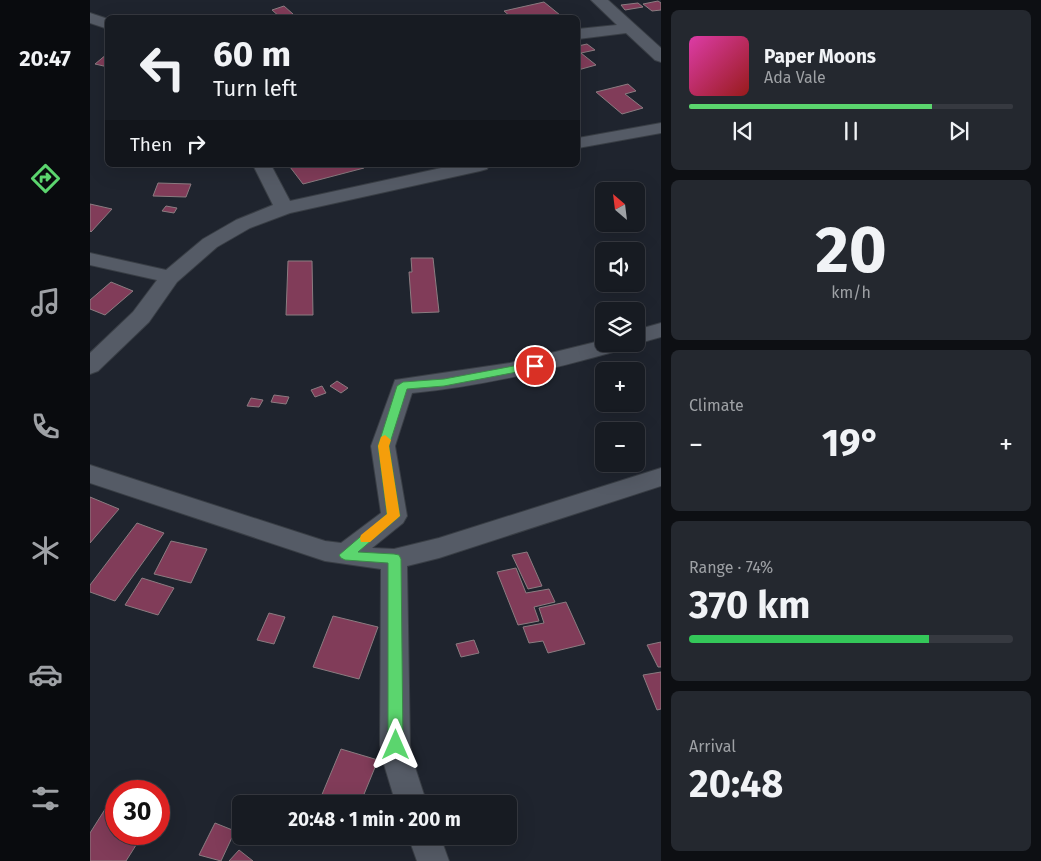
<!DOCTYPE html>
<html lang="en">
<head>
<meta charset="utf-8">
<style>
	:root { --surface:#171b22; --page:#24282f; --text:#f1f3f6; --muted:#9ea1a5; --line:#363940; --accent:#5bd56e }
	body { margin:0; font-family:"Fira Sans",sans-serif; background:var(--page); color:var(--text); height:100vh; display:flex; flex-direction:column; font-size:19px; white-space:nowrap }
	* { box-sizing:border-box; margin:0 }
	p { font-size:16px; color:var(--muted) }
	.icon { flex:none; width:28px; height:28px; fill:none; stroke:currentColor; stroke-width:2; stroke-linecap:round; stroke-linejoin:round }
	.map { position:relative; flex:1; overflow:hidden }
	.side { display:flex; flex-direction:column; gap:10px; padding:10px; background:#0d0f13; width:380px }
	.side>* { flex:none }
	.top-card { position:absolute; left:15px; top:15px; width:475px; height:152px; border-radius:8px; box-shadow:0 5px 20px #0002,0 0 0 1px var(--line); background:#171b22; color:var(--text); overflow:hidden }
	.needle { width:32px; rotate:332deg }
	.fabs { position:absolute; left:505px; top:182px; display:grid; gap:10px }
	.fabs a { display:grid; place-items:center; width:50px; height:50px; border-radius:8px; background:var(--surface); box-shadow:0 5px 20px #0002,0 0 0 1px var(--line); font-size:25px }
	.speed { position:absolute; left:15px; top:780px; display:flex; gap:10px; font-size:25px; font-weight:700; text-align:center }
	.speed>* { display:grid; place-content:center; width:65px; height:65px; border-radius:50%; background:var(--surface); box-shadow:0 5px 20px #0002,0 0 0 1px var(--line); line-height:1 }
	.speed .limit { border:8px solid #d22; background:#fff; color:#111 }
	.pin { position:absolute; display:grid; place-items:center; width:42px; height:42px; color:#fff; margin:-21px; border:2px solid #fff; border-radius:50%; box-shadow:0 1px 5px #0007 }
	.me { position:absolute; width:55px; margin:-28px; rotate:0deg; stroke-linejoin:round; filter:drop-shadow(0 0 4px #0008) }
	.turn { display:flex; align-items:center; gap:18px; height:105px; padding:0 25px; font-size:22px }
	.turn .icon { width:65px; height:65px; stroke-width:2.5 }
	.turn b { display:block; font-size:35px; line-height:42px }
	.then { display:flex; align-items:center; height:48px; padding:0 25px; background:#0003; gap:10px; font-size:19px }
	.big { font-size:38px; font-weight:700; line-height:1.1 }
	.side .widget { flex:1; display:flex; flex-direction:column; justify-content:center; gap:8px; min-width:0; padding:0 18px; border-radius:8px; background:var(--page) }
	.side .dial { align-items:center; gap:0 }
	.dial b { font-size:65px; line-height:1 }
	.song { display:flex; align-items:center; gap:15px }
	.cover { width:60px; height:60px; border-radius:8px; background:linear-gradient(135deg,hsl(320 70% 55%),hsl(0 70% 35%)) }
	.played { height:5px; border-radius:2px; background:linear-gradient(90deg,var(--accent) 75%,var(--line) 75%) }
	.keys { display:flex; justify-content:space-around; direction:ltr }
	.heat { display:flex; justify-content:space-between; align-items:center; font-size:28px; direction:ltr }
	.charge { height:8px; border-radius:4px; background:linear-gradient(90deg,#34c759 74%,var(--line) 0) }
	.trip { position:absolute; left:142px; top:795px; width:285px; height:50px; border-radius:8px; background:var(--surface); box-shadow:0 5px 20px #0002,0 0 0 1px var(--line); font-weight:700; line-height:50px; text-align:center }
	main { display:flex; flex:1; min-height:0 }
	.tab-bar { display:flex; flex-direction:column; width:90px; justify-content:space-around; align-items:center; background:#090b0e; color:var(--muted) }
	.tab-bar .icon { width:35px; height:35px }
	.tab-bar .active { color:var(--accent) }
	.tab-bar b { font-size:22px; color:var(--text) }
	.map>svg:first-child { display:block }
</style>
</head>
<body>
<main>
<nav class="tab-bar">
<b>20:47</b>
<svg class="icon active" aria-label="directions" viewBox="0 0 24 24"><path d="M12 3l9 9-9 9-9-9zM9 14v-3h6M13 9l2 2-2 2"/></svg>
<svg class="icon" aria-label="music" viewBox="0 0 24 24"><path d="M9 18V5l10-2v13"/><circle cx="6" cy="18" r="3"/><circle cx="16" cy="16" r="3"/></svg>
<svg class="icon" aria-label="phone" viewBox="0 0 24 24"><path d="M5 4h4l2 5-3 2q2 4 5 5l2-3 5 2v4C11 20 4 13 5 4z"/></svg>
<svg class="icon" aria-label="climate" viewBox="0 0 24 24"><path d="M12 3v18M4 7l16 10M4 17L20 7"/></svg>
<svg class="icon" aria-label="car" viewBox="0 0 24 24"><path d="M5 17H2v-5l4-1 3-4h7l3 4 3 1v5h-3M9 17h6M6 11h13"/><circle cx="7" cy="17" r="2"/><circle cx="17" cy="17" r="2"/></svg>
<svg class="icon" aria-label="filters" viewBox="0 0 24 24"><path d="M4 7h16M4 17h16"/><circle cx="9" cy="7" r="2"/><circle cx="15" cy="17" r="2"/></svg>
</nav>
<div class="map">
<svg width="571" height="861" viewBox="0 0 571 861">
	<rect width="100%" height="100%" fill="#1f242e"/>
	<g fill="#813c59" stroke="#8b7c81">
		<path d="M568 1 571 3V10L562 11 553 4Z"/>
		<path d="M454 2 470 15 460 18 454 15 441 18H422L414 11Z"/>
		<path d="M548 3 553 7 535 10 531 5Z"/>
		<path d="M194 6 203 14 191 18 182 10Z"/>
		<path d="M497 44 505 50 491 53 506 65 488 70V46Z"/>
		<path d="M17 54 18 67 5 64Z"/>
		<path d="M538 84 546 91 535 94 553 108 532 114 506 92Z"/>
		<path d="M207 165H271L274 168 213 184 200 167Z"/>
		<path d="M68 183 101 184 96 197 63 196Z"/>
		<path d="M0 204 22 209 1 232 0 231Z"/>
		<path d="M76 206 87 208 84 213 72 211Z"/>
		<path d="M321 258H343L349 312 322 313 319 272H322Z"/>
		<path d="M198 261H222L223 315H196Z"/>
		<path d="M21 282 43 291 15 315 0 309V300Z"/>
		<path d="M247 381 258 388 251 393 240 386Z"/>
		<path d="M232 386 236 393 225 397 221 390Z"/>
		<path d="M184 395 199 397 196 404 181 402Z"/>
		<path d="M161 398 173 400 169 407 157 406Z"/>
		<path d="M0 497 29 509 0 543Z"/>
		<path d="M47 523 74 533 25 601 0 592V585Z"/>
		<path d="M81 541 117 549 101 583 64 574Z"/>
		<path d="M437 552 452 586 438 589 422 555Z"/>
		<path d="M426 568 436 593 459 589 465 602 444 607 449 621 428 625 407 572Z"/>
		<path d="M52 578 84 588 68 615 35 605Z"/>
		<path d="M476 602 495 644 458 653 453 641 439 643 433 627 454 623 449 608Z"/>
		<path d="M179 613 195 617 184 644 167 640Z"/>
		<path d="M243 616 288 627 269 679 223 667Z"/>
		<path d="M384 640 389 653 371 657 366 644Z"/>
		<path d="M571 642V667H568L557 645Z"/>
		<path d="M571 672V709L567 710 553 675Z"/>
		<path d="M251 749 288 760 270 804H228Z"/>
		<path d="M19 803 26 806V834H53L36 861H0V833Z"/>
		<path d="M125 823 145 831 131 861 109 855Z"/>
		<path d="M149 850 163 861H139Z"/>
	</g>
	<g fill="none" stroke-linecap="round" stroke-linejoin="round">
		<g stroke="#393e45" stroke-width="2">
			<g id="minor">
				<path d="M501 0H518L571 48V62L565 60 536 33 488 39V29L527 25Z"/>
				<path d="M0 13 18 19V29L0 23Z"/>
				<path d="M571 123V133L488 148V138Z"/>
				<path d="M163 165H181L200 201 365 165H399L397 169 390 171 200 213 160 228 127 247 87 282 59 322 8 371 0 374V353L43 312 67 280 0 265V253L76 270 113 239 146 220 183 205Z"/>
				<path d="M571 323V337L546 344H545H546V330Z"/>
				<path d="M514 340V344H537L534 349C464 369 394 386 322 393L305 446 317 516 313 523 282 548 304 549 349 538 571 468V486L349 558 317 566 320 745 323 761 337 804H306L293 761 290 745 291 569 235 561 0 483V465L235 541 251 543 291 513 281 446 305 380 420 363Z"/>
				<path d="M318 836H350L359 861H327Z"/>
			</g>
		</g>
		<use href="#minor" fill="#555b66" fill-rule="evenodd"/>
	</g>
	<path fill="#5bd56e" stroke="#3b8a48" d="M445 362 450 366 448 368 354 386 317 389 299 446 310 516 268 552 304 554 309 555 311 559 313 745 311 750 306 752 300 750 298 745V563L255 560 251 558 249 555 297 514 288 446 307 386 313 382 354 379Z"/>
	<path fill="#f59e0b" d="M295 435 301 440 299 446 310 516 280 542H271L270 538 271 535 297 514 288 446 291 437Z"/>
</svg>
<div class="fabs">
<a><svg class="needle" viewBox="-14 -14 28 28"><path d="M0-13l5 13h-10z" fill="#e53935"/><path d="M0 13l5-13h-10z" fill="#9ea1a5"/></svg></a>
<a><svg class="icon" aria-label="sound" viewBox="0 0 24 24"><path d="M4 9h4l5-4v14l-5-4H4zM17 9q2 3 0 6"/></svg></a>
<a><svg class="icon" aria-label="layers" viewBox="0 0 24 24"><path d="M12 4l9 5-9 5-9-5zM3 14l9 5 9-5"/></svg></a>
<a>+</a>
<a>−</a>
</div>
<div class="speed"><div class="limit">30</div></div>
<div class="pin" style="left:445px;top:366px;background:#d93025"><svg class="icon" aria-label="arrive" viewBox="0 0 24 24"><path d="M6 21V4h12l-3 4 3 4H6"/></svg></div>
<svg class="me" style="left:306px;top:745px" viewBox="-20 -20 40 40"><path d="M0-17L14 15 0 8-14 15z" fill="#5bd56e" stroke="#fff" stroke-width="4"/></svg>
<div class="trip">20:48 · 1 min · 200 m</div>
<div class="top-card">
<div class="turn"><svg class="icon" aria-label="left" viewBox="0 0 24 24"><path d="M17 20v-9H6M10 6l-5 5 5 5"/></svg><div><b>60 m</b>Turn left</div></div>
<div class="then">Then<svg class="icon" aria-label="right" viewBox="0 0 24 24"><path d="M7 20v-9h11M14 6l5 5-5 5"/></svg></div>
</div>
</div>
<section class="side">
<div class="widget">
<div class="song"><i class="cover"></i><div><b>Paper Moons</b><p>Ada Vale</p></div></div>
<div class="played"></div>
<div class="keys"><svg class="icon" aria-label="previous" viewBox="0 0 24 24"><path d="M18 5L8 12l10 7zM5 5v14"/></svg><svg class="icon" aria-label="pause" viewBox="0 0 24 24"><path d="M8 5v14M16 5v14"/></svg><svg class="icon" aria-label="next" viewBox="0 0 24 24"><path d="M6 5l10 7-10 7zM19 5v14"/></svg></div>
</div>
<div class="widget dial"><b>20</b><p>km/h</p></div>
<div class="widget"><p>Climate</p>
<div class="heat"><a>−</a><b class="big">19°</b><a>+</a></div>
</div>
<div class="widget"><p>Range · 74%</p><b class="big">370 km</b><div class="charge"></div></div>
<div class="widget"><p>Arrival</p><b class="big">20:48</b></div>
</section>
</main>
</body>
</html>
